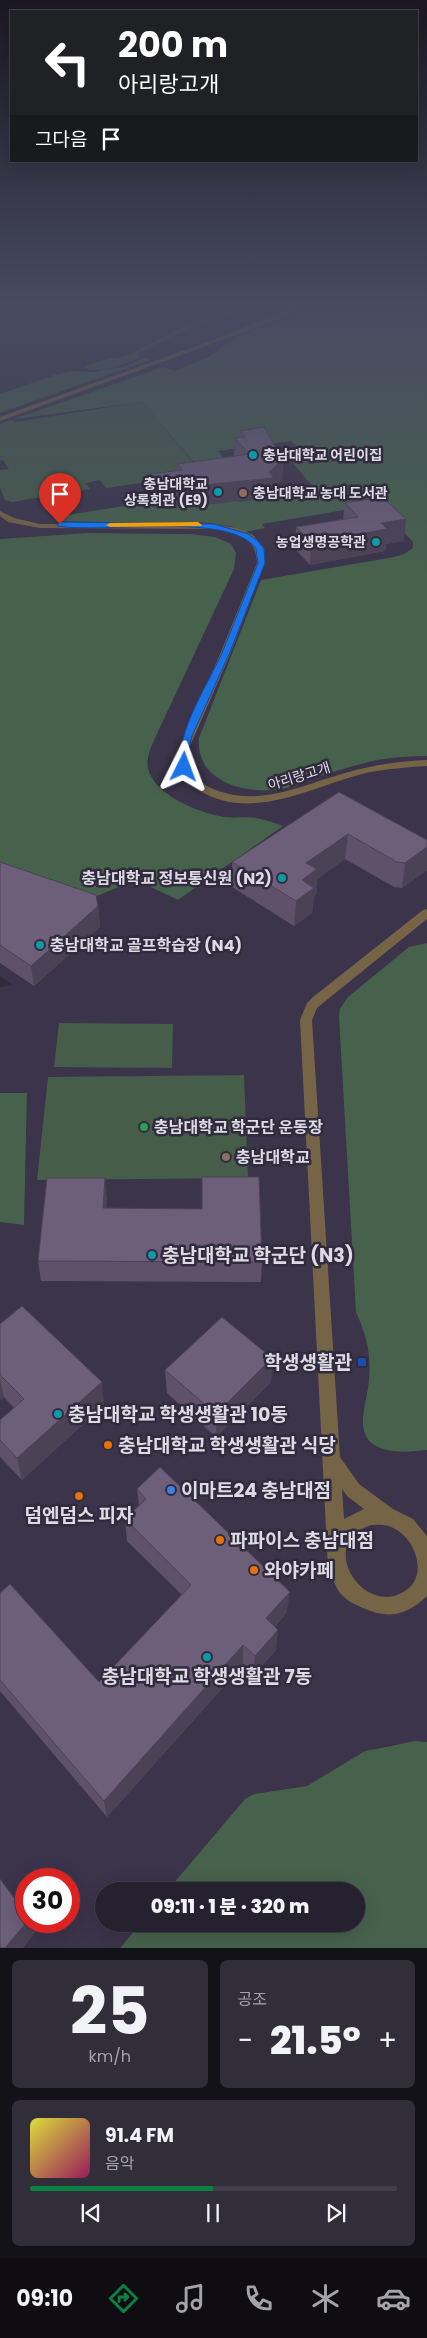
<!DOCTYPE html>
<html lang="ko">
<head>
<meta charset="utf-8">
<style>
	:root { --surface:#25212e; --page:#312e3a; --text:#f1f3f6; --muted:#a3a3aa; --line:#423e4a; --accent:#0b8043 }
	body { margin:0; font-family:Poppins,"Noto Sans KR",sans-serif; background:var(--page); color:var(--text); height:100vh; display:flex; flex-direction:column; font-size:19px; white-space:nowrap }
	* { box-sizing:border-box; margin:0 }
	p { font-size:16px; color:var(--muted) }
	.icon { flex:none; width:28px; height:28px; fill:none; stroke:currentColor; stroke-width:2; stroke-linecap:round; stroke-linejoin:round }
	.map { position:relative; height:1948px; overflow:hidden }
	.details { display:flex; flex-direction:column; gap:12px; padding:12px; background:#141219; flex:1 }
	.details>* { flex:none }
	.banner { position:absolute; left:10px; top:10px; width:408px; height:152px; border-radius:0px; box-shadow:0 5px 20px #0002,0 0 0 1px var(--line); background:#202124; color:#fff; overflow:hidden }
	.speed { position:absolute; left:15px; top:1868px; display:flex; gap:10px; font-size:25px; font-weight:700; text-align:center }
	.speed>* { display:grid; place-content:center; width:65px; height:65px; border-radius:50%; background:var(--surface); box-shadow:0 5px 20px #0002,0 0 0 1px var(--line); line-height:1 }
	.speed .limit { border:8px solid #d22; background:#fff; color:#111 }
	.pin { position:absolute; display:grid; place-items:center; width:42px; height:42px; color:#fff; margin:-51px -21px; border-radius:50% 50% 50% 0; rotate:-45deg; box-shadow:0 0 5px #0007 }
	.pin .icon { rotate:45deg }
	.me { position:absolute; width:55px; margin:-28px; rotate:3deg; stroke-linejoin:round; filter:drop-shadow(0 0 4px #0008) }
	.turn { display:flex; align-items:center; gap:18px; height:105px; padding:0 25px; font-size:22px }
	.turn .icon { width:65px; height:65px; stroke-width:2.5 }
	.turn b { display:block; font-size:35px; line-height:42px }
	.then { display:flex; align-items:center; height:48px; padding:0 25px; background:#0003; gap:10px; font-size:19px }
	.big { font-size:38px; font-weight:800; line-height:1.1 }
	.details .tile { flex:1; display:flex; flex-direction:column; justify-content:center; gap:8px; min-width:0; padding:0 18px; border-radius:8px; background:var(--page) }
	.details .dial { align-items:center; gap:0 }
	.dial b { font-size:65px; line-height:1 }
	.song { display:flex; align-items:center; gap:15px }
	.cover { width:60px; height:60px; border-radius:8px; background:linear-gradient(135deg,hsl(60 70% 55%),hsl(330 70% 35%)) }
	.played { height:5px; border-radius:2px; background:linear-gradient(90deg,var(--accent) 50%,var(--line) 50%) }
	.keys { display:flex; justify-content:space-around; direction:ltr }
	.heat { display:flex; justify-content:space-between; align-items:center; font-size:28px; direction:ltr }
	.details .tiles { flex:1; display:grid; gap:12px; grid-template-columns:1fr 1fr }
	.tile:last-child { grid-column:span 2 }
	.trip { position:absolute; left:95px; top:1882px; width:270px; height:50px; border-radius:25px; background:var(--surface); box-shadow:0 5px 20px #0002,0 0 0 1px var(--line); font-weight:800; line-height:50px; text-align:center }
	.tabs { display:flex; height:80px; justify-content:space-around; align-items:center; background:#0f0d12; color:var(--muted) }
	.tabs .icon { width:35px; height:35px }
	.tabs .selected { color:var(--accent) }
	.tabs b { font-size:22px; color:var(--text) }
	.map>svg:first-child { display:block }
</style>
</head>
<body>
<div class="map">
<svg width="427" height="1948" viewBox="0 0 427 1948">
	<rect width="100%" height="100%" fill="#312c3d"/>
	<path fill="#3b344a" fill-rule="evenodd" d="M0 308H361L427 313V1742L389 1745 365 1751 307 1786 254 1794 245 1799 167 1891H104V1924H140L120 1948H0V1222L24 1225 27 1093H0V987L13 985 0 976V875L85 901 136 880 178 900 283 826 257 818 220 817 188 807 167 793 151 776 148 766 149 753 215 537 191 534 87 533 0 539ZM26 1879H69V1921H26Z"/>
	<g fill="#455d49">
		<path d="M243 308 247 310C208 320 175 334 139 353L141 357C126 363 98 376 84 367L99 361 126 356 183 327Z"/>
		<path d="M142 402 203 474 106 488 100 480 85 483 90 489 12 502 5 500 0 488V470L9 469 3 460 0 461V424L10 420 15 422Z"/>
		<path d="M59 1023 173 1024 172 1068 54 1067Z"/>
		<path d="M244 1075 248 1178 37 1180 48 1077Z"/>
	</g>
	<g fill="#47624c">
		<path d="M308 308H361L427 313V756C411 756 394 757 377 760 355 765 333 772 311 779 302 782 292 787 282 789 246 795 195 782 199 738L261 580 394 557 404 554 413 548V542L379 507H362L262 524 265 528 245 532 231 526 199 522 144 523 56 521 54 517 157 501 162 509 237 500 239 502 311 492 315 489 292 462 309 459 291 441 218 451 233 470 197 466 142 402 14 419 163 367 175 371 209 357 239 335 286 319Z"/>
		<path d="M144 358 150 360 0 413V394L55 375 72 371 94 372 126 366Z"/>
		<path d="M87 533 191 534 215 537 231 544 236 553 234 569 155 738C151 747 146 758 148 768 154 794 195 811 219 816 231 819 245 816 257 818 266 820 275 823 283 826L178 900 136 880 85 901 0 875V539Z"/>
		<path d="M427 943V1450C401 1453 360 1456 363 1418 364 1405 368 1393 369 1380 371 1353 367 1337 356 1312L339 1016 340 1009 348 997 409 947Z"/>
		<path d="M0 1093H27L24 1225 0 1222Z"/>
		<path d="M415 1741 427 1742V1948H120L140 1924H356V1891H167L245 1799 254 1794 307 1786 365 1751Z"/>
	</g>
	<g fill="none" stroke-linecap="round" stroke-linejoin="round">
		<g fill="#766447" fill-rule="evenodd">
			<path d="M185 350 187 353 0 421V417Z"/>
			<path d="M0 511 14 518 40 524H214L237 528 253 535 264 548 265 563 231 652 190 746C187 764 193 779 209 787 258 811 307 782 356 770 379 764 403 761 427 760V766C407 767 386 769 366 773 312 786 251 824 197 789 182 779 177 763 180 746L221 652 257 563C255 534 238 533 214 529L40 528 8 522 0 516Z"/>
			<path d="M427 909V919L323 1003 317 1008 312 1020 340 1457 359 1484 393 1509 413 1519 427 1536V1596C407 1615 389 1620 363 1608 354 1604 343 1599 338 1590 334 1583 331 1575 328 1568L300 1020 307 1003 313 997 423 910ZM342 1489 347 1496 364 1509 344 1519ZM371 1525C378 1525 384 1524 391 1527 412 1535 427 1567 411 1586 369 1626 312 1544 371 1525Z"/>
		</g>
		<path fill="#766447" fill-rule="evenodd" d="M293 308H300L272 322 187 353 182 352Z"/>
	</g>
	<g fill="#5e5169">
		<path d="M240 431 283 460 282 480 274 487 273 498 162 509 152 494 151 474 178 470V464L234 456 235 438 240 437Z"/>
		<path d="M345 503 404 541 386 544 385 551 310 565 295 549 296 527 343 519Z"/>
		<path d="M339 792 427 840V870L402 888 394 887 345 859 317 879 316 895 314 896 312 913 294 926 232 887V862Z"/>
		<path d="M0 862 98 906 100 927 34 986 0 963Z"/>
		<path d="M107 1199 106 1208 262 1262 261 1282 41 1281 38 1261Z"/>
		<path d="M0 1324 104 1405 22 1480 0 1457V1420L14 1408 4 1397 0 1400Z"/>
		<path d="M272 1358 271 1382 216 1437 167 1393 165 1370Z"/>
		<path d="M137 1489 287 1612 275 1627 276 1650 253 1676 243 1665 107 1817 0 1691V1593L99 1682 182 1595 127 1541 125 1519 139 1506Z"/>
	</g>
	<g fill="#4c4255">
		<path d="M283 460 282 480 274 487 273 498 162 509 161 489 269 472Z"/>
		<path d="M406 519 404 541 386 544 385 551 310 565 311 543 381 523Z"/>
		<path d="M348 834 345 859 317 879 316 895 314 896 312 913 294 926 296 901 306 863Z"/>
		<path d="M427 847V870L402 888 405 863Z"/>
		<path d="M98 906 100 927 34 986 31 966Z"/>
		<path d="M105 1178 107 1199 105 1228 103 1208Z"/>
		<path d="M272 1358 271 1382 216 1437V1414Z"/>
		<path d="M0 1380 4 1397 0 1400Z"/>
		<path d="M102 1382 104 1405 22 1480 17 1458Z"/>
		<path d="M290 1592 287 1612 265 1638 266 1618Z"/>
		<path d="M278 1630 276 1650 253 1676 255 1656Z"/>
		<path d="M243 1645V1665L107 1817 104 1801Z"/>
		<path d="M28 1921H31L36 1932 23 1948H5Z"/>
	</g>
	<g fill="#6d5e7a" stroke="#4c4255">
		<path d="M264 427 283 460 269 472 274 478 161 489 151 474 182 470 178 464 249 454 235 438 245 437 240 431Z"/>
		<path d="M382 497 406 519 381 523 387 529 311 543 296 527 358 517 345 503Z"/>
		<path d="M339 792 427 840V847L405 863 397 862 348 834 306 863 317 869 302 880 314 888 296 901 232 862Z"/>
		<path d="M0 862 96 895 98 906 31 966 0 945Z"/>
		<path d="M202 1177H259L262 1262 38 1261 47 1178H105L103 1208 202 1209Z"/>
		<path d="M22 1306 102 1382 17 1458 0 1440V1420L24 1399 0 1375V1324Z"/>
		<path d="M222 1317 272 1358 216 1414 165 1370Z"/>
		<path d="M160 1467 290 1592 266 1618 278 1630 255 1656 243 1645 104 1801 0 1680V1593L10 1584 99 1682 191 1585 125 1519 146 1499 137 1489Z"/>
		<path d="M0 1879 26 1914V1921H28L5 1948H0Z"/>
	</g>
	<linearGradient id="sky" x2="0" y2="1"><stop stop-color="#1b1822"/><stop offset="0.53" stop-color="#484b62"/><stop offset="1" stop-color="#484b62" stop-opacity="0"/></linearGradient>
	<rect width="427" height="581" fill="url(#sky)"/>
	<path fill="#1a73e8" stroke="#114b97" d="M60 522 214 524 248 534 258 541 264 549 265 563 230 652 192 736 188 753V769L180 767C177 730 207 686 222 653 234 623 246 593 258 563L256 549C231 511 102 534 58 526L57 524Z"/>
	<path fill="#f59e0b" d="M198 522 202 525 201 526 110 527 106 525 110 523Z"/>
	<g fill="#0f9aa8" stroke="#312c3d" stroke-width="2">
		<circle cx="253" cy="455" r="5"/>
		<circle cx="218" cy="492" r="5"/>
		<circle cx="376" cy="542" r="5"/>
		<circle cx="282" cy="878" r="5"/>
		<circle cx="40" cy="945" r="5"/>
		<circle cx="152" cy="1255" r="5"/>
		<circle cx="58" cy="1414" r="5"/>
		<circle cx="207" cy="1657" r="5"/>
	</g>
	<g fill="#8d6e63" stroke="#312c3d" stroke-width="2">
		<circle cx="243" cy="493" r="5"/>
		<circle cx="226" cy="1157" r="5"/>
	</g>
	<circle fill="#2e9e5b" stroke="#312c3d" stroke-width="2" cx="144" cy="1127" r="5"/>
	<rect fill="#1a4fb4" stroke="#312c3d" stroke-width="2" x="357" y="1357" width="10" height="10" rx="2.5"/>
	<g fill="#e8710a" stroke="#312c3d" stroke-width="2">
		<circle cx="108" cy="1445" r="5"/>
		<circle cx="79" cy="1496" r="5"/>
		<circle cx="220" cy="1540" r="5"/>
		<circle cx="254" cy="1570" r="5"/>
	</g>
	<circle fill="#3f7fe0" stroke="#312c3d" stroke-width="2" cx="171" cy="1490" r="5"/>
	<g text-anchor="middle" stroke-width="5" stroke-linejoin="round" paint-order="stroke">
		<g font-size="14" font-weight="bold" fill="#dddae5" stroke="#312c3d" text-anchor="start">
			<text x="263" y="460">충남대학교 어린이집</text>
			<text x="208" y="489" text-anchor="end">충남대학교<tspan x="208" dy="16">상록회관 (E9)</tspan></text>
			<text x="253" y="498">충남대학교 농대 도서관</text>
			<text x="366" y="547" text-anchor="end">농업생명공학관</text>
		</g>
		<g font-size="14" fill="#dddae5" stroke="#312c3d">
			<text transform="translate(299 776) rotate(-17)" y="5">아리랑고개</text>
		</g>
		<g font-size="16" font-weight="bold" fill="#dddae5" stroke="#312c3d" text-anchor="start">
			<text x="272" y="884" text-anchor="end">충남대학교 정보통신원 (N2)</text>
			<text x="50" y="951">충남대학교 골프학습장 (N4)</text>
			<text x="154" y="1133">충남대학교 학군단 운동장</text>
			<text x="236" y="1163">충남대학교</text>
		</g>
		<g font-size="19" font-weight="bold" fill="#dddae5" stroke="#312c3d" text-anchor="start">
			<text x="162" y="1262">충남대학교 학군단 (N3)</text>
			<text x="352" y="1369" text-anchor="end">학생생활관</text>
			<text x="68" y="1421">충남대학교 학생생활관 10동</text>
			<text x="118" y="1452">충남대학교 학생생활관 식당</text>
			<text x="181" y="1497">이마트24 충남대점</text>
			<text x="79" y="1522" text-anchor="middle">덤엔덤스 피자</text>
			<text x="230" y="1547">파파이스 충남대점</text>
			<text x="264" y="1577">와야카페</text>
			<text x="207" y="1683" text-anchor="middle">충남대학교 학생생활관 7동</text>
		</g>
	</g>
</svg>
<div class="speed"><div class="limit">30</div></div>
<div class="pin" style="left:60px;top:524px;background:#d93025"><svg class="icon" aria-label="arrive" viewBox="0 0 24 24"><path d="M6 21V4h12l-3 4 3 4H6"/></svg></div>
<svg class="me" style="left:184px;top:767px" viewBox="-20 -20 40 40"><path d="M0-17L14 15 0 8-14 15z" fill="#1a73e8" stroke="#fff" stroke-width="4"/></svg>
<div class="trip">09:11 · 1 분 · 320 m</div>
<div class="banner">
<div class="turn"><svg class="icon" aria-label="left" viewBox="0 0 24 24"><path d="M17 20v-9H6M10 6l-5 5 5 5"/></svg><div><b>200 m</b>아리랑고개</div></div>
<div class="then">그다음<svg class="icon" aria-label="arrive" viewBox="0 0 24 24"><path d="M6 21V4h12l-3 4 3 4H6"/></svg></div>
</div>
</div>
<section class="details">
<div class="tiles">
<div class="tile dial"><b>25</b><p>km/h</p></div>
<div class="tile"><p>공조</p>
<div class="heat"><a>−</a><b class="big">21.5°</b><a>+</a></div>
</div>
<div class="tile">
<div class="song"><i class="cover"></i><div><b>91.4 FM</b><p>음악</p></div></div>
<div class="played"></div>
<div class="keys"><svg class="icon" aria-label="previous" viewBox="0 0 24 24"><path d="M18 5L8 12l10 7zM5 5v14"/></svg><svg class="icon" aria-label="pause" viewBox="0 0 24 24"><path d="M8 5v14M16 5v14"/></svg><svg class="icon" aria-label="next" viewBox="0 0 24 24"><path d="M6 5l10 7-10 7zM19 5v14"/></svg></div>
</div>
</div>
</section>
<nav class="tabs">
<b>09:10</b>
<svg class="icon selected" aria-label="directions" viewBox="0 0 24 24"><path d="M12 3l9 9-9 9-9-9zM9 14v-3h6M13 9l2 2-2 2"/></svg>
<svg class="icon" aria-label="music" viewBox="0 0 24 24"><path d="M9 18V5l10-2v13"/><circle cx="6" cy="18" r="3"/><circle cx="16" cy="16" r="3"/></svg>
<svg class="icon" aria-label="phone" viewBox="0 0 24 24"><path d="M5 4h4l2 5-3 2q2 4 5 5l2-3 5 2v4C11 20 4 13 5 4z"/></svg>
<svg class="icon" aria-label="climate" viewBox="0 0 24 24"><path d="M12 3v18M4 7l16 10M4 17L20 7"/></svg>
<svg class="icon" aria-label="car" viewBox="0 0 24 24"><path d="M5 17H2v-5l4-1 3-4h7l3 4 3 1v5h-3M9 17h6M6 11h13"/><circle cx="7" cy="17" r="2"/><circle cx="17" cy="17" r="2"/></svg>
</nav>
</body>
</html>
